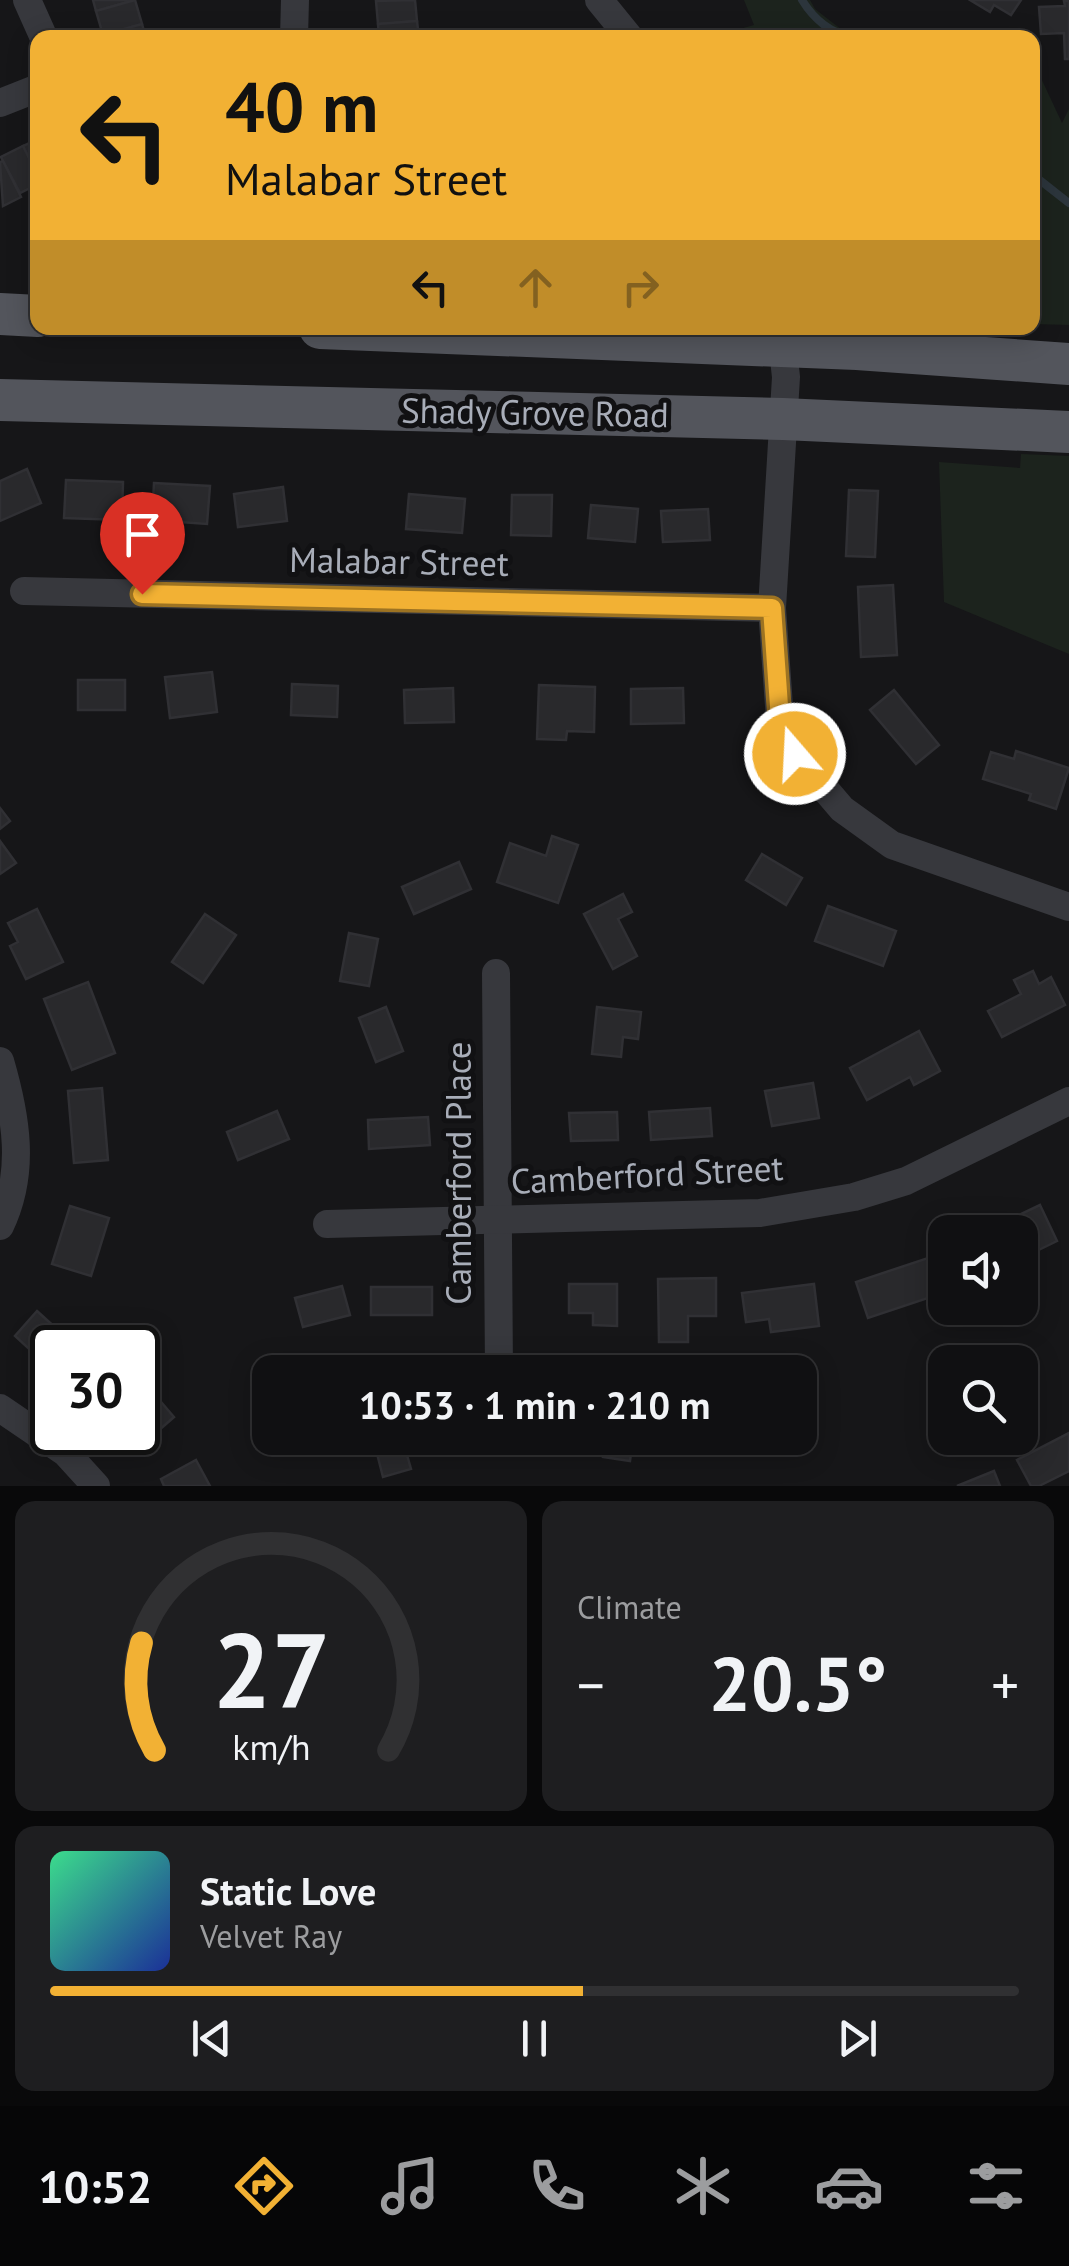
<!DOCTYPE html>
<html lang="en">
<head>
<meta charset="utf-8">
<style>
	:root { --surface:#101012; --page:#1e1e20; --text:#f1f3f6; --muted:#9c9d9f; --line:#303032; --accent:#f2b134 }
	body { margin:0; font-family:"PT Sans",sans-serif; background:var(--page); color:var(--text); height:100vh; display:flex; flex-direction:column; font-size:38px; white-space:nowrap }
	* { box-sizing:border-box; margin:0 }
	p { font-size:32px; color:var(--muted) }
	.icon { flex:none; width:55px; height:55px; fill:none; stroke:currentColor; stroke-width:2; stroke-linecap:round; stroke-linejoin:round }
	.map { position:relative; height:1486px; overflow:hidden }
	.drawer { display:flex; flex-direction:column; gap:15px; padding:15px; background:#09090a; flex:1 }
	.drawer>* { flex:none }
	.banner { position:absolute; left:30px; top:30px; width:1010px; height:305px; border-radius:20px; box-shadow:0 5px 25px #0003,0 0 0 2px var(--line); background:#f2b134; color:#111; overflow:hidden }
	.controls { position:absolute; left:928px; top:1215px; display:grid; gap:20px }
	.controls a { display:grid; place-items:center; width:110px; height:110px; border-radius:20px; background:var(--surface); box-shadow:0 5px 25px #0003,0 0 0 2px var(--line); font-size:50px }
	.speed { position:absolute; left:30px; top:1325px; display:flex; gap:20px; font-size:50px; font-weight:700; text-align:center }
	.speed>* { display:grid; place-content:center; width:130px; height:130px; border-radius:50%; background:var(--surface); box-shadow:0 5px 25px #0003,0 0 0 2px var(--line); line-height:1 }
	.speed .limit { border:5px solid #111; border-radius:15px; background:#fff; color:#111 }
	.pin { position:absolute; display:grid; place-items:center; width:85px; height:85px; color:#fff; margin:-102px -42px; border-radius:50% 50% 50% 0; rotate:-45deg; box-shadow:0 0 10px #0007 }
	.pin .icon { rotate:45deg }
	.me { position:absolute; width:110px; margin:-55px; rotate:341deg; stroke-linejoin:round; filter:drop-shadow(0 0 8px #0008) }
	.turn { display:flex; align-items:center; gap:35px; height:210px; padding:0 30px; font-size:45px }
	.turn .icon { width:130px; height:130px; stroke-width:2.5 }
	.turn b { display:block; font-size:70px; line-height:85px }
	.lanes { display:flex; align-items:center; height:95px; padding:0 30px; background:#0003; justify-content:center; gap:50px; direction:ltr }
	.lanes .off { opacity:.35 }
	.big { font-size:75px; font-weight:600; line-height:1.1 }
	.drawer .widget { flex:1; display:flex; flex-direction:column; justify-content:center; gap:15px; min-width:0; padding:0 35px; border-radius:20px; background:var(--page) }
	.drawer .dial { align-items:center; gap:0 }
	.dial svg { height:260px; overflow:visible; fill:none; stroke:var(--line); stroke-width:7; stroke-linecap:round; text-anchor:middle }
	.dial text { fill:var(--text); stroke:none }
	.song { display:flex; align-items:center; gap:30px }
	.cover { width:120px; height:120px; border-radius:15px; background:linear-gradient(135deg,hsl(150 70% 55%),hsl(230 70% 35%)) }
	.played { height:10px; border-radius:5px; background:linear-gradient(90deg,var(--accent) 55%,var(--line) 55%) }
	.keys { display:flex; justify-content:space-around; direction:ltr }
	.heat { display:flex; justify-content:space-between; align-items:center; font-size:55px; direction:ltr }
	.drawer .tiles { flex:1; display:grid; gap:15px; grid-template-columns:1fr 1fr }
	.widget:last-child { grid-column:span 2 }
	.trip { position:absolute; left:252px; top:1355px; width:565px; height:100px; border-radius:20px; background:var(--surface); box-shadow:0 5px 25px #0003,0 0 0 2px var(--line); font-weight:600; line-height:100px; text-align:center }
	.tabs { display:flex; height:160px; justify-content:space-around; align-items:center; background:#060607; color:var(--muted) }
	.tabs .icon { width:70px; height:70px }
	.tabs .selected { color:var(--accent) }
	.tabs b { font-size:45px; color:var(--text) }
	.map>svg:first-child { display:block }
</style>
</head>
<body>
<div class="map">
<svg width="1069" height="1486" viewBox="0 0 1069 1486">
	<rect width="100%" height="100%" fill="#161618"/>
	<g fill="#1c231d">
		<path d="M744 0H810L815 9 851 37 889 31 902 37H711L754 25Z"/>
		<path d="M1033 61 1062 123 1069 109V325L1033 324Z"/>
		<path d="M1021 454 1069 456V654L944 602 939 462 1020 468Z"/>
	</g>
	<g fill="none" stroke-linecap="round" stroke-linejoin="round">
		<g stroke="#2c353c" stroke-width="8">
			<path d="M802 0C813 18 832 36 854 36 873 37 884 29 902 38"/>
			<path d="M1032 174 1069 203"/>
		</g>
	</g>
	<g fill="#29292c" stroke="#303034" stroke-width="2.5">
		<path d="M93 0H135L96 11Z"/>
		<path d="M135 0 142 24 103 35 96 11Z"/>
		<path d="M415 0 417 21 378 24 376 1Z"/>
		<path d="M970 0H1021L1011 15 994 5 990 12Z"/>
		<path d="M1064 1H1069V59H1065L1064 33 1041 34 1039 7 1065 6Z"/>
		<path d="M417 21 419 38H379L378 24Z"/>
		<path d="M142 24 146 38H104L103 35Z"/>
		<path d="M38 139V176L23 146Z"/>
		<path d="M23 146 38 176V184L20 193 1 157Z"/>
		<path d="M3 161 21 197 3 206 0 162Z"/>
		<path d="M27 469 41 503 0 521V481Z"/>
		<path d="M66 480 123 482 122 520 64 518Z"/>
		<path d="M154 483 210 486 207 524 152 520Z"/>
		<path d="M283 487 287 521 238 527 234 494Z"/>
		<path d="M849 490 878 491 875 557 846 556Z"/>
		<path d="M409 494 465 499 462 533 406 529Z"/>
		<path d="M512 495H552L551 536 511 535Z"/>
		<path d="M591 505 638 509 635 542 588 538Z"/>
		<path d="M708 509 710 540 663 542 661 511Z"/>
		<path d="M893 585 897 655 861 657 858 587Z"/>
		<path d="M212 672 217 712 170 718 165 677Z"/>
		<rect x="78" y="680" width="47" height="30"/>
		<path d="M292 684 338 686 337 717 291 715Z"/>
		<path d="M539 685 595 687 594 732 567 731 566 740 537 739Z"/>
		<path d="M453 688 454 722 405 723 404 690Z"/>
		<path d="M683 688 684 723 631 724V689Z"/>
		<path d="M894 690 939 745 916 764 870 710Z"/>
		<path d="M1016 751 1069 768 1056 809 1029 800 1031 794 983 779 991 752 1014 759Z"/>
		<path d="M0 808 10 821 0 829Z"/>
		<path d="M552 836 578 845 558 903 497 882 510 843 546 856Z"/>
		<path d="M0 841 16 863 0 874Z"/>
		<path d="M762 854 802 878 786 905 746 880Z"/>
		<path d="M459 862 471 889 414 914 402 887Z"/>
		<path d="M623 894 632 912 618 919 637 956 613 969 584 914Z"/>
		<path d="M828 906 896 931 883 966 815 941Z"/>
		<path d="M37 909 63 962 26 979 10 946 18 942 8 923Z"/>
		<path d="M205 914 236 935 203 983 172 962Z"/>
		<path d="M349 933 378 939 369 986 340 981Z"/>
		<path d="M1033 971 1039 984 1051 977 1065 1005 1002 1037 988 1011 1021 994 1014 980Z"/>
		<path d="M88 982 115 1053 72 1070 44 999Z"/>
		<path d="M386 1007 403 1051 376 1062 359 1018Z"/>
		<path d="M597 1007 641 1012 638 1039 623 1037 621 1057 592 1054Z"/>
		<path d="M919 1031 940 1071 914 1085 910 1077 867 1100 850 1068Z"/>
		<path d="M813 1083 819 1118 772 1126 765 1091Z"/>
		<path d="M102 1088 108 1160 74 1163 68 1091Z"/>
		<path d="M710 1108 712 1136 651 1140 649 1112Z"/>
		<path d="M277 1111 289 1139 238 1160 227 1132Z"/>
		<path d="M617 1112 618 1140 571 1141 569 1113Z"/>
		<path d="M428 1117 430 1145 369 1149 368 1120Z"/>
		<path d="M1040 1205 1057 1241 1020 1259V1232H983Z"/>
		<path d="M70 1206 109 1218 91 1276 52 1264Z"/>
		<path d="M931 1257 943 1293 868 1318 856 1282Z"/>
		<path d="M716 1278V1316H688V1342H659L658 1279Z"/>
		<path d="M569 1284H617V1326L593 1325V1313H569Z"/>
		<path d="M814 1284 819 1326 771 1332 769 1319 746 1322 742 1293Z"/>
		<path d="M342 1286 350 1315 303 1327 295 1298Z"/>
		<rect x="371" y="1287" width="61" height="28"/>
		<path d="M37 1311 70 1341 80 1329 100 1348H52V1370L15 1336Z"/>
		<path d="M138 1375 174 1417 142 1445 132 1432H138Z"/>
		<path d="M1069 1433V1471L1039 1486H1031L1017 1460Z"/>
		<path d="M373 1438H402L411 1469 383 1477Z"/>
		<path d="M606 1438H655L653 1450 632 1446 630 1461 603 1457Z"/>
		<path d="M196 1460 210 1486H164L161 1479Z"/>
		<path d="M994 1471 1000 1486H957Z"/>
	</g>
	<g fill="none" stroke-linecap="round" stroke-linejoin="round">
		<g stroke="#37383d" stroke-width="28">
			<path d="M27 0 44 38"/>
			<path d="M599 0 630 38"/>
			<path d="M294 38 295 0"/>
			<path d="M0 103 38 88"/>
			<path d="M781 331 786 377 772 608 780 720 795 754 842 809 892 845 1069 907"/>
			<path d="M24 591 772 608"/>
			<path d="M496 973 499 1372"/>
			<path d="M0 1061C16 1116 26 1172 0 1226"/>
			<path d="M327 1224 760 1213 854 1197 906 1181 1069 1101"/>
			<path d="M0 1408 66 1453 96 1486"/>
		</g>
		<g stroke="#53555c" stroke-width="42">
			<path d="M0 314 38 316"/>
			<path d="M320 328 857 349 1069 364"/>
			<path d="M0 400 783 419 1069 432"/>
		</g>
	</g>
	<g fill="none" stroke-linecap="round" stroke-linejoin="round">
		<g stroke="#9d7322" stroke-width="25">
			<path id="route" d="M142 594 772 608 780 720 795 754"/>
		</g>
		<use href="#route" stroke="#f2b134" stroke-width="18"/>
	</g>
	<g text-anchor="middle" stroke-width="10" stroke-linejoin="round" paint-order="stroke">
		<g font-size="35" fill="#a8adb8" stroke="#111113">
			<text transform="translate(535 413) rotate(1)" y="12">Shady Grove Road</text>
			<text transform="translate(399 562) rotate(1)" y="12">Malabar Street</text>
			<text transform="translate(459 1173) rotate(-90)" y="12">Camberford Place</text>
			<text transform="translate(647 1175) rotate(-3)" y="12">Camberford Street</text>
		</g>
	</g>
</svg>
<div class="controls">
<a><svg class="icon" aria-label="sound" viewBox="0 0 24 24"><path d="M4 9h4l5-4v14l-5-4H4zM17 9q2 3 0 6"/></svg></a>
<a><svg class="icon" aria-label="search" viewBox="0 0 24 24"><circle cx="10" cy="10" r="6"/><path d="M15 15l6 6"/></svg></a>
</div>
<div class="speed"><div class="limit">30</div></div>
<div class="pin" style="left:142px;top:594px;background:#d93025"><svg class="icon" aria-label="arrive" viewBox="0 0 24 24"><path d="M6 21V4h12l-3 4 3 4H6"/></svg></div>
<svg class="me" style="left:795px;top:754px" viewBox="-20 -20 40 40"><circle r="17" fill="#f2b134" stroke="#fff" stroke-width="3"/><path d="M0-11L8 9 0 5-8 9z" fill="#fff"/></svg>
<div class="trip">10:53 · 1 min · 210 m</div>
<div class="banner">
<div class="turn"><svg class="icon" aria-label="left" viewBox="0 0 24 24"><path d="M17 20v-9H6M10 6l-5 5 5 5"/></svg><div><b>40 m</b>Malabar Street</div></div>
<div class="lanes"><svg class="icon" aria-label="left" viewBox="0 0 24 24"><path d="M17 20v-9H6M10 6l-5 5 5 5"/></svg><svg class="icon off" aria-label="ahead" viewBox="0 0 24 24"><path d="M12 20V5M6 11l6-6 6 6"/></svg><svg class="icon off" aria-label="right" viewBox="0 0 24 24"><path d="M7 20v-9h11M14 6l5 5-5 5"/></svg></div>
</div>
</div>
<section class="drawer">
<div class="tiles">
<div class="widget dial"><svg viewBox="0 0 100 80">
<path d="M14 69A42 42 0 1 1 86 69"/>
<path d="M14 69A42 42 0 0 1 10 36" stroke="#f2b134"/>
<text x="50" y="56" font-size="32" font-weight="700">27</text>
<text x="50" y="72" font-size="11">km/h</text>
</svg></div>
<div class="widget"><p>Climate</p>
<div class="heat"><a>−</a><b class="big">20.5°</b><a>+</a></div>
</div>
<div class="widget">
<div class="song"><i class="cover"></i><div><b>Static Love</b><p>Velvet Ray</p></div></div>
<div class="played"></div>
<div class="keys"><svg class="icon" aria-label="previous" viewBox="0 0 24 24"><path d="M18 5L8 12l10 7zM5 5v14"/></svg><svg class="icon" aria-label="pause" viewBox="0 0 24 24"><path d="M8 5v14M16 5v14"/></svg><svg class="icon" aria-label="next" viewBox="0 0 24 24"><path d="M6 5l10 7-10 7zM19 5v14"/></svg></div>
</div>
</div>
</section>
<nav class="tabs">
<b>10:52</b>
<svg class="icon selected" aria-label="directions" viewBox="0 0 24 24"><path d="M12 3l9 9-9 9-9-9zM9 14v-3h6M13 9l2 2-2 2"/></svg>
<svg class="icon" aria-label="music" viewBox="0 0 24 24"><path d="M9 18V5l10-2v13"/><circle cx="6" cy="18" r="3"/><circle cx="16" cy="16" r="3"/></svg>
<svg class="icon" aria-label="phone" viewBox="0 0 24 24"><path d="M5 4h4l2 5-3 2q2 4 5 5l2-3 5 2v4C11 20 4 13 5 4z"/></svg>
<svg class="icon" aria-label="climate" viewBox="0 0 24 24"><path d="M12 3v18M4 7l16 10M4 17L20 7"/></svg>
<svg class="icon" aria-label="car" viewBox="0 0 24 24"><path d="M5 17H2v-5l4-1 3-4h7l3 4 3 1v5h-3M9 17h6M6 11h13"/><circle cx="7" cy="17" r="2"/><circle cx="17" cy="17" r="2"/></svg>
<svg class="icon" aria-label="filters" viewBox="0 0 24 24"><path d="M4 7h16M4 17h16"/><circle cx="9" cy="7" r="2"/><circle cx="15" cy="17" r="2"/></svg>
</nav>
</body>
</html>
